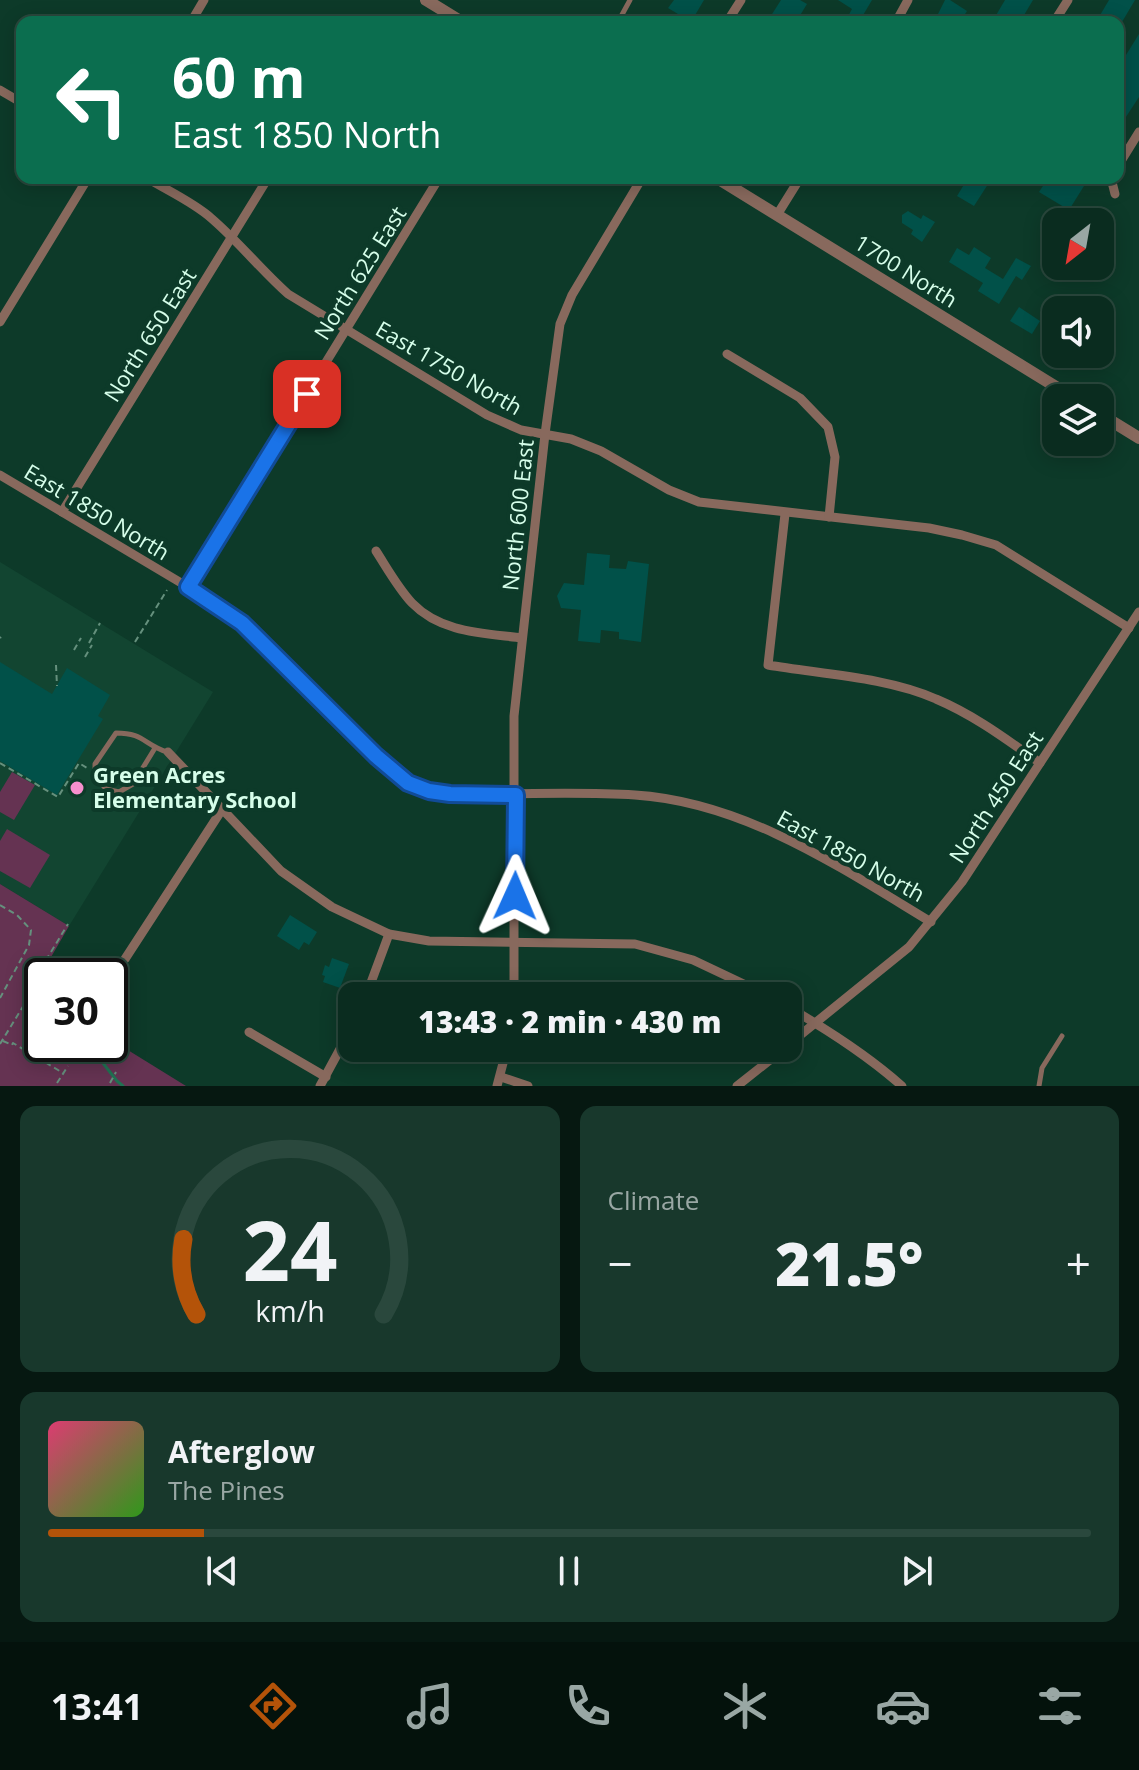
<!DOCTYPE html>
<html lang="en">
<head>
<meta charset="utf-8">
<style>
	:root { --surface:#0a2c1f; --page:#18382c; --text:#f1f3f6; --muted:#99a7a4; --line:#2a483d; --accent:#b45309 }
	body { margin:0; font-family:"Open Sans",sans-serif; background:var(--page); color:var(--text); height:100vh; display:flex; flex-direction:column; font-size:30px; white-space:nowrap }
	* { box-sizing:border-box; margin:0 }
	p { font-size:26px; color:var(--muted) }
	.icon { flex:none; width:44px; height:44px; fill:none; stroke:currentColor; stroke-width:2; stroke-linecap:round; stroke-linejoin:round }
	.map { position:relative; height:1086px; overflow:hidden }
	.panel { display:flex; flex-direction:column; gap:20px; padding:20px; background:#061811; flex:1 }
	.panel>* { flex:none }
	.guide { position:absolute; left:16px; top:16px; width:1108px; height:168px; border-radius:16px; box-shadow:0 4px 20px #0003,0 0 0 2px var(--line); background:#0b6e4f; color:#fff; overflow:hidden }
	.needle { width:52px; rotate:211deg }
	.tools { position:absolute; left:1042px; top:208px; display:grid; gap:16px }
	.tools a { display:grid; place-items:center; width:72px; height:72px; border-radius:16px; background:var(--surface); box-shadow:0 4px 20px #0003,0 0 0 2px var(--line); font-size:40px }
	.speed { position:absolute; left:24px; top:958px; display:flex; gap:16px; font-size:40px; font-weight:700; text-align:center }
	.speed>* { display:grid; place-content:center; width:104px; height:104px; border-radius:50%; background:var(--surface); box-shadow:0 4px 20px #0003,0 0 0 2px var(--line); line-height:1 }
	.speed .limit { border:4px solid #111; border-radius:12px; background:#fff; color:#111 }
	.pin { position:absolute; display:grid; place-items:center; width:68px; height:68px; color:#fff; margin:-34px; border-radius:16px; box-shadow:0 4px 12px #0006 }
	.me { position:absolute; width:88px; margin:-44px; rotate:1deg; stroke-linejoin:round; filter:drop-shadow(0 0 6px #0008) }
	.turn { display:flex; align-items:center; gap:28px; height:168px; padding:0 24px; font-size:36px }
	.turn .icon { width:104px; height:104px; stroke-width:2.5 }
	.turn b { display:block; font-size:56px; line-height:68px }
	.big { font-size:60px; font-weight:800; line-height:1.1 }
	.panel .card { flex:1; display:flex; flex-direction:column; justify-content:center; gap:12px; min-width:0; padding:0 28px; border-radius:16px; background:var(--page) }
	.panel .dial { align-items:center; gap:0 }
	.dial svg { height:208px; overflow:visible; fill:none; stroke:var(--line); stroke-width:7; stroke-linecap:round; text-anchor:middle }
	.dial text { fill:var(--text); stroke:none }
	.song { display:flex; align-items:center; gap:24px }
	.cover { width:96px; height:96px; border-radius:12px; background:linear-gradient(135deg,hsl(340 70% 55%),hsl(110 70% 35%)) }
	.played { height:8px; border-radius:4px; background:linear-gradient(90deg,var(--accent) 15%,var(--line) 15%) }
	.keys { display:flex; justify-content:space-around; direction:ltr }
	.heat { display:flex; justify-content:space-between; align-items:center; font-size:44px; direction:ltr }
	.panel .tiles { flex:1; display:grid; gap:20px; grid-template-columns:1fr 1fr }
	.card:last-child { grid-column:span 2 }
	.trip { position:absolute; left:338px; top:982px; width:464px; height:80px; border-radius:16px; background:var(--surface); box-shadow:0 4px 20px #0003,0 0 0 2px var(--line); font-weight:800; line-height:80px; text-align:center }
	.tabs { display:flex; height:128px; justify-content:space-around; align-items:center; background:#04120c; color:var(--muted) }
	.tabs .icon { width:56px; height:56px }
	.tabs .current { color:var(--accent) }
	.tabs b { font-size:36px; color:var(--text) }
	.map>svg:first-child { display:block }
</style>
</head>
<body>
<div class="map">
<svg width="1139" height="1086" viewBox="0 0 1139 1086">
	<rect width="100%" height="100%" fill="#0d3a29"/>
	<path fill="#124531" d="M0 562 213 692 69 926 0 884Z"/>
	<g fill="#653352">
		<path d="M12 772 35 785 14 820 0 812V792Z"/>
		<path d="M7 829 50 855 30 888 0 871V841Z"/>
		<path d="M0 884 69 926 32 990 42 997V1044H110V1039L186 1086H0Z"/>
	</g>
	<g fill="none" stroke-linecap="round" stroke-linejoin="round">
		<g stroke="#207152" stroke-width="3">
			<path d="M37 1008 42 1011"/>
			<path d="M88 1044 117 1081 123 1086"/>
		</g>
	</g>
	<g fill="#015149">
		<path d="M674 0H704L691 22H673L678 14 668 8Z"/>
		<path d="M781 0H800L807 4 796 22H767Z"/>
		<path d="M838 0H872L859 22H845L852 9Z"/>
		<path d="M945 0H950L967 11 960 22H934Z"/>
		<path d="M1005 0H1033L1020 22H992Z"/>
		<path d="M1109 0H1135L1122 22H1096Z"/>
		<path d="M1139 34V97L1118 129V68Z"/>
		<path d="M968 178H992L974 206 957 196Z"/>
		<path d="M1048 178H1089L1069 210 1039 192Z"/>
		<path d="M908 211 921 219 923 215 935 222 922 242 911 234 913 230 902 223V215Z"/>
		<path d="M974 247 991 258 985 268 1003 279 1016 258 1031 266 1022 280 1016 276 999 304 978 291 983 283 949 262 957 248 969 255Z"/>
		<path d="M1019 307 1040 321 1032 334 1010 321Z"/>
		<path d="M587 553 610 555 609 568 626 569 628 561 649 564 641 642 619 639V632L601 630 600 643 578 641 581 610 561 608 557 596 564 583 584 585Z"/>
		<path d="M0 662 52 694 67 668 110 695 98 716 103 719 57 795 0 761Z"/>
		<path d="M290 915 317 932 309 945 304 942 299 950 277 936Z"/>
		<path d="M332 958 349 964 340 988 323 982 325 976 322 975 325 965 329 967Z"/>
	</g>
	<g fill="none" stroke-linecap="round" stroke-linejoin="round">
		<g stroke="#65907d" stroke-width="2" stroke-dasharray="6 4" stroke-linecap="butt">
			<path d="M0 638 1 637"/>
			<path d="M135 642 167 590"/>
			<path d="M89 643 100 623"/>
			<path d="M74 650 81 638"/>
			<path d="M85 657 92 645"/>
			<path d="M56 665 57 686"/>
			<path d="M0 763 58 797 79 763 87 768"/>
			<path d="M0 905 17 915 31 930 29 945 0 998"/>
			<path d="M3 1041 12 1045 13 1043 63 1073"/>
			<path d="M0 1044 27 1000 23 998 68 924"/>
			<path d="M57 1083 68 1066"/>
			<path d="M110 1083 116 1072"/>
		</g>
		<g stroke="#88695d" stroke-width="5">
			<path d="M618 22 630 0"/>
			<path d="M155 748 133 784 119 792 106 789 95 776V764L116 733C144 733 143 744 167 752"/>
			<path d="M1039 1086 1042 1068 1062 1036"/>
		</g>
		<g stroke="#88695d" stroke-width="9">
			<path d="M191 22 204 0"/>
			<path d="M727 22 741 0"/>
			<path d="M896 22 908 0"/>
			<path d="M1054 22 1068 0"/>
			<path d="M0 90 22 103"/>
			<path d="M1118 166 1139 132"/>
			<path d="M147 178C168 191 193 202 211 218 239 242 261 270 288 294L487 415 521 430 571 439 601 451 669 490 699 502 929 528 962 535 996 545 1129 628"/>
			<path d="M1111 178 1115 194"/>
			<path d="M777 215 800 178"/>
			<path d="M0 322 88 178"/>
			<path d="M727 354 800 398 828 427 835 457 829 517"/>
			<path d="M0 475 188 587 242 623 395 773 408 783 429 791 450 794C511 795 574 791 635 795 744 802 840 867 931 922"/>
			<path d="M62 512 268 178"/>
			<path d="M785 514 768 665C820 674 887 677 936 699 974 715 1006 739 1040 763"/>
			<path d="M376 551C387 568 398 588 412 603 441 633 483 633 522 638"/>
			<path d="M188 587 436 183"/>
			<path d="M168 752 281 871 332 907 389 934 429 941 635 944 693 960 769 996"/>
			<path d="M125 959 223 808"/>
			<path d="M366 996 389 934"/>
			<path d="M514 996V716L545 434 560 324 572 295 642 178"/>
			<path d="M788 1007C828 1030 868 1056 902 1086"/>
			<path d="M249 1032 326 1077"/>
			<path d="M788 1045 909 947 962 882 1139 612"/>
			<path d="M501 1077 528 1086"/>
			<path d="M320 1086 352 1027"/>
			<path d="M497 1086 507 1048"/>
			<path d="M737 1086 785 1048"/>
		</g>
		<g stroke="#88695d" stroke-width="12">
			<path d="M426 0 462 22"/>
			<path d="M717 178 1074 398"/>
			<path d="M1100 414 1139 438"/>
		</g>
	</g>
	<g fill="none" stroke-linecap="round" stroke-linejoin="round">
		<g stroke="#114b97" stroke-width="20">
			<path id="route" d="M307 394 188 587 242 623 376 756 408 783 429 791 450 794 516 795 515 896"/>
		</g>
		<use href="#route" stroke="#1a73e8" stroke-width="14"/>
	</g>
	<circle fill="#f790ce" stroke="#0d3a29" stroke-width="3" cx="77" cy="788" r="8"/>
	<g text-anchor="middle" stroke-width="8" stroke-linejoin="round" paint-order="stroke">
		<g font-size="22" fill="#d6feea" stroke="#0d3a29">
			<text transform="translate(906 271) rotate(32)" y="8">1700 North</text>
			<text transform="translate(360 273) rotate(-58)" y="8">North 625 East</text>
			<text transform="translate(150 335) rotate(-58)" y="8">North 650 East</text>
			<text transform="translate(449 368) rotate(30)" y="8">East 1750 North</text>
			<text transform="translate(97 512) rotate(31)" y="8">East 1850 North</text>
			<text transform="translate(518 515) rotate(-84)" y="8">North 600 East</text>
			<text transform="translate(996 797) rotate(-57)" y="8">North 450 East</text>
			<text transform="translate(851 856) rotate(29)" y="8">East 1850 North</text>
		</g>
		<g font-size="22" font-weight="bold" fill="#d6feea" stroke="#0d3a29" text-anchor="start">
			<text x="93" y="783">Green Acres<tspan x="93" dy="25">Elementary School</tspan></text>
		</g>
	</g>
</svg>
<div class="tools">
<a><svg class="needle" viewBox="-14 -14 28 28"><path d="M0-13l5 13h-10z" fill="#e53935"/><path d="M0 13l5-13h-10z" fill="#99a7a4"/></svg></a>
<a><svg class="icon" aria-label="sound" viewBox="0 0 24 24"><path d="M4 9h4l5-4v14l-5-4H4zM17 9q2 3 0 6"/></svg></a>
<a><svg class="icon" aria-label="layers" viewBox="0 0 24 24"><path d="M12 4l9 5-9 5-9-5zM3 14l9 5 9-5"/></svg></a>
</div>
<div class="speed"><div class="limit">30</div></div>
<div class="pin" style="left:307px;top:394px;background:#d93025"><svg class="icon" aria-label="arrive" viewBox="0 0 24 24"><path d="M6 21V4h12l-3 4 3 4H6"/></svg></div>
<svg class="me" style="left:515px;top:896px" viewBox="-20 -20 40 40"><path d="M0-17L14 15 0 8-14 15z" fill="#1a73e8" stroke="#fff" stroke-width="4"/></svg>
<div class="trip">13:43 · 2 min · 430 m</div>
<div class="guide">
<div class="turn"><svg class="icon" aria-label="left" viewBox="0 0 24 24"><path d="M17 20v-9H6M10 6l-5 5 5 5"/></svg><div><b>60 m</b>East 1850 North</div></div>
</div>
</div>
<section class="panel">
<div class="tiles">
<div class="card dial"><svg viewBox="0 0 100 80">
<path d="M14 69A42 42 0 1 1 86 69"/>
<path d="M14 69A42 42 0 0 1 9 40" stroke="#b45309"/>
<text x="50" y="56" font-size="32" font-weight="700">24</text>
<text x="50" y="72" font-size="11">km/h</text>
</svg></div>
<div class="card"><p>Climate</p>
<div class="heat"><a>−</a><b class="big">21.5°</b><a>+</a></div>
</div>
<div class="card">
<div class="song"><i class="cover"></i><div><b>Afterglow</b><p>The Pines</p></div></div>
<div class="played"></div>
<div class="keys"><svg class="icon" aria-label="previous" viewBox="0 0 24 24"><path d="M18 5L8 12l10 7zM5 5v14"/></svg><svg class="icon" aria-label="pause" viewBox="0 0 24 24"><path d="M8 5v14M16 5v14"/></svg><svg class="icon" aria-label="next" viewBox="0 0 24 24"><path d="M6 5l10 7-10 7zM19 5v14"/></svg></div>
</div>
</div>
</section>
<nav class="tabs">
<b>13:41</b>
<svg class="icon current" aria-label="directions" viewBox="0 0 24 24"><path d="M12 3l9 9-9 9-9-9zM9 14v-3h6M13 9l2 2-2 2"/></svg>
<svg class="icon" aria-label="music" viewBox="0 0 24 24"><path d="M9 18V5l10-2v13"/><circle cx="6" cy="18" r="3"/><circle cx="16" cy="16" r="3"/></svg>
<svg class="icon" aria-label="phone" viewBox="0 0 24 24"><path d="M5 4h4l2 5-3 2q2 4 5 5l2-3 5 2v4C11 20 4 13 5 4z"/></svg>
<svg class="icon" aria-label="climate" viewBox="0 0 24 24"><path d="M12 3v18M4 7l16 10M4 17L20 7"/></svg>
<svg class="icon" aria-label="car" viewBox="0 0 24 24"><path d="M5 17H2v-5l4-1 3-4h7l3 4 3 1v5h-3M9 17h6M6 11h13"/><circle cx="7" cy="17" r="2"/><circle cx="17" cy="17" r="2"/></svg>
<svg class="icon" aria-label="filters" viewBox="0 0 24 24"><path d="M4 7h16M4 17h16"/><circle cx="9" cy="7" r="2"/><circle cx="15" cy="17" r="2"/></svg>
</nav>
</body>
</html>
